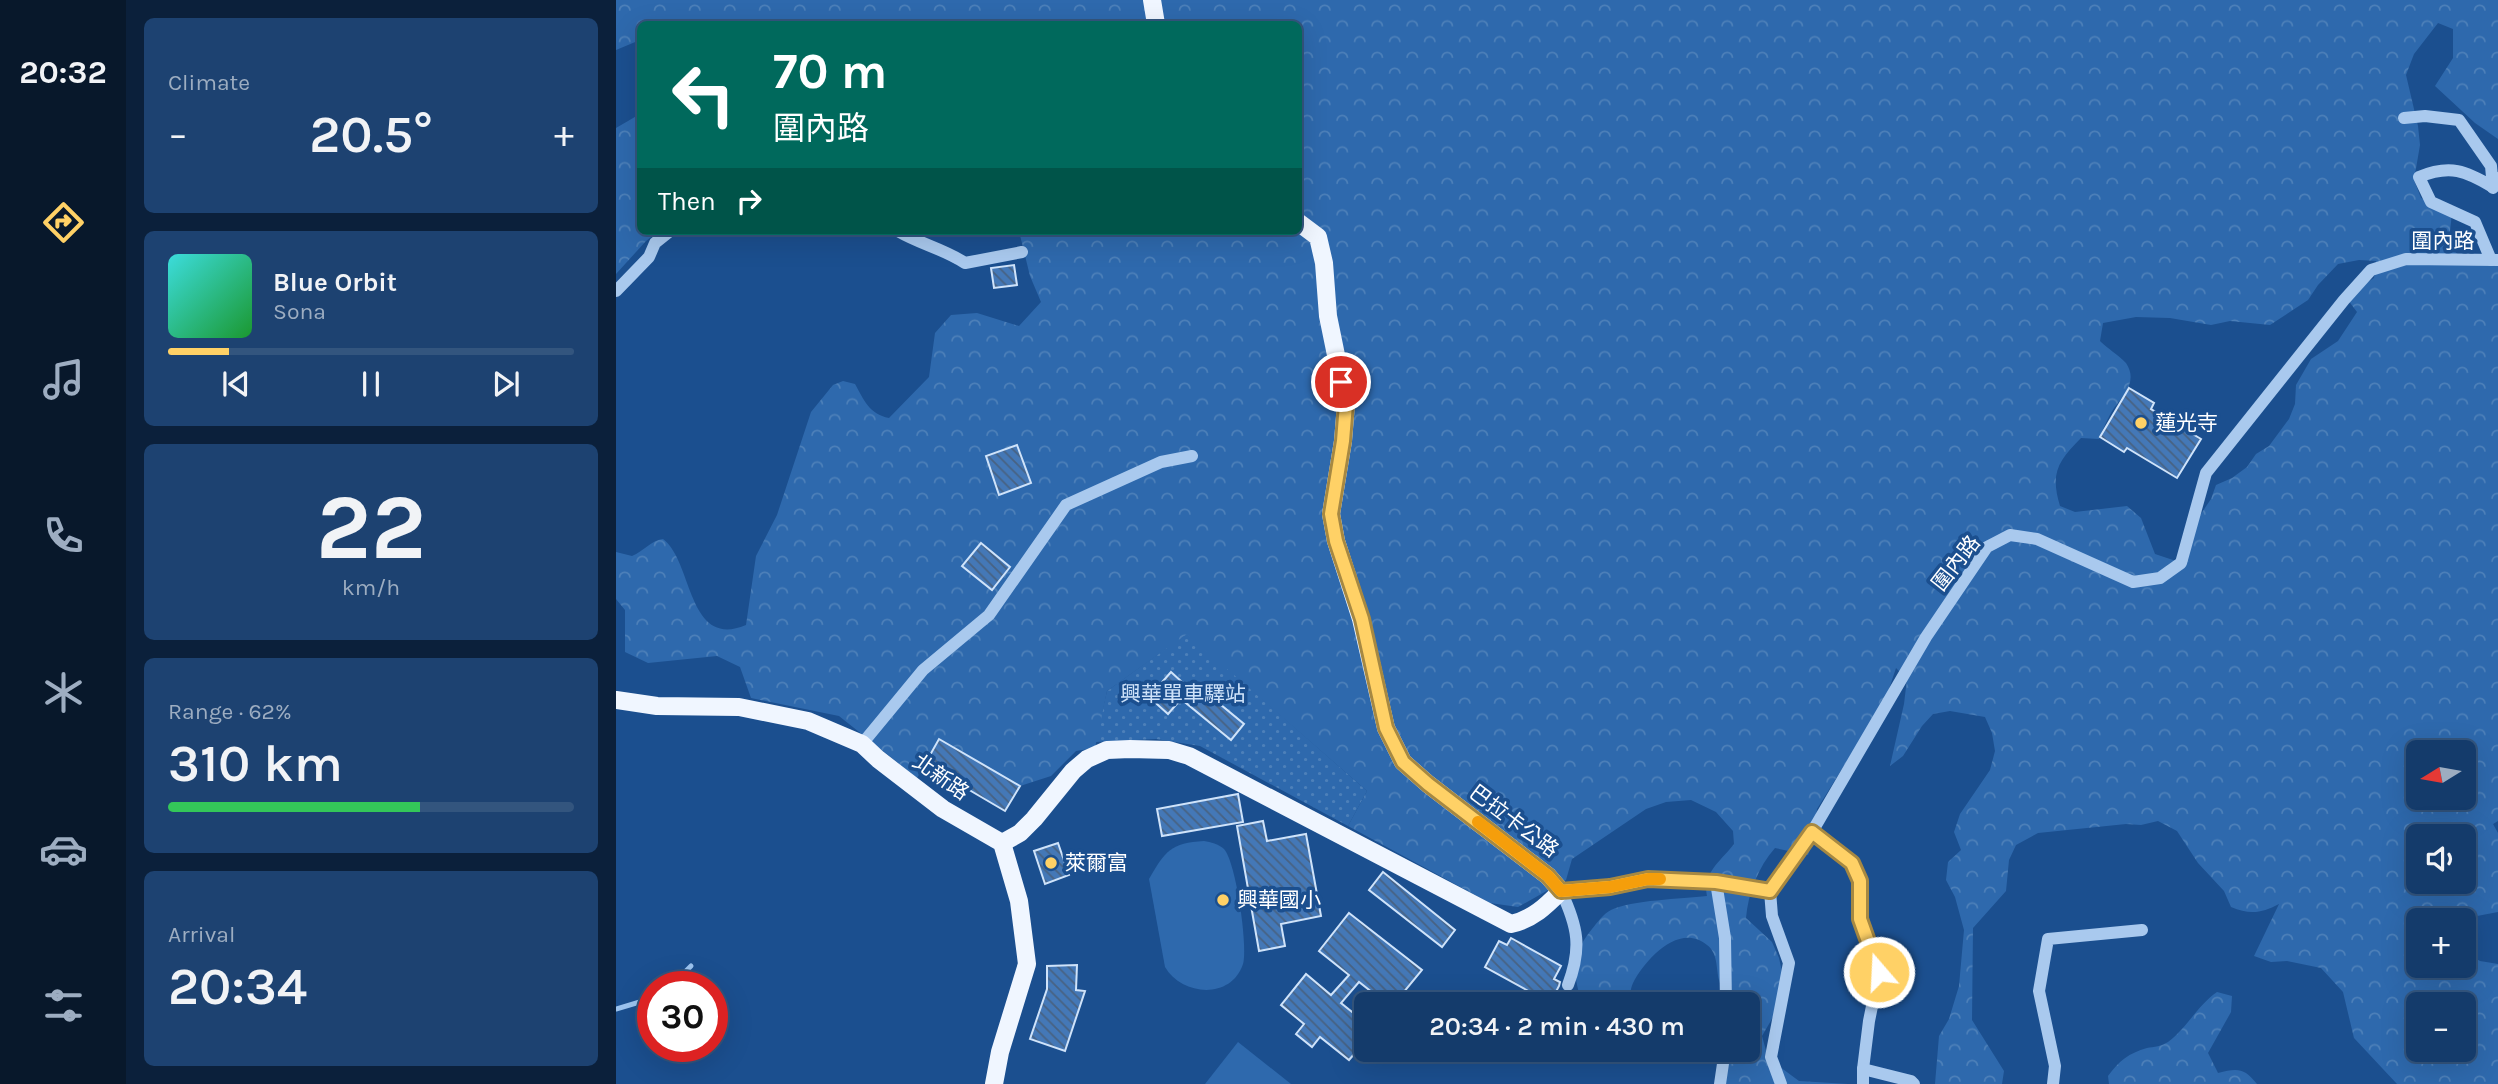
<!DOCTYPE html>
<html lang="en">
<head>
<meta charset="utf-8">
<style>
	:root { --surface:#143b6b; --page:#1d4271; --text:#f1f3f6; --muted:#9dadc1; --line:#33557e; --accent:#ffd166 }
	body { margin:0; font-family:Karla,"Noto Sans TC",sans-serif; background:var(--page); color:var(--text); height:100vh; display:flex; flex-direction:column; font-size:26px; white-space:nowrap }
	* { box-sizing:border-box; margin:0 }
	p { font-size:23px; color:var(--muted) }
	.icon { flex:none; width:38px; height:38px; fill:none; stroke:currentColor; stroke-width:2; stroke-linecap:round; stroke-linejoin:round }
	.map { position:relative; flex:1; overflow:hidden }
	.panel { display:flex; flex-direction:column; gap:18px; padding:18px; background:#0b203b; width:490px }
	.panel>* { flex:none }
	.top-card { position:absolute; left:21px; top:21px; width:665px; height:214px; border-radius:10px; box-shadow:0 7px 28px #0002,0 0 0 2px var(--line); background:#00695c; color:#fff; overflow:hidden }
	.needle { width:46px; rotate:259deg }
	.fabs { position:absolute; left:1790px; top:740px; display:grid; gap:14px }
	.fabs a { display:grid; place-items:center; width:70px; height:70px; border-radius:10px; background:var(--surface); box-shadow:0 7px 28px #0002,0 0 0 2px var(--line); font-size:35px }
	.speed { position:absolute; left:21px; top:971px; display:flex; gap:14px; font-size:35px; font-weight:700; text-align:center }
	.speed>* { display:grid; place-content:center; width:91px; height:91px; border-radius:50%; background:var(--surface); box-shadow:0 7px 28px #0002,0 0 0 2px var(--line); line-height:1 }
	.speed .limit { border:10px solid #d22; background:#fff; color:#111 }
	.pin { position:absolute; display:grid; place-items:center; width:60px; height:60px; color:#fff; margin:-30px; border:4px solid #fff; border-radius:50%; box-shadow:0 2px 7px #0007 }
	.me { position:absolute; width:77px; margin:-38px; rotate:341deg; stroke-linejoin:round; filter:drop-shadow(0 0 5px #0008) }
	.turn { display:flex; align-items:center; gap:24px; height:147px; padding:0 21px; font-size:32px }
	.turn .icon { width:91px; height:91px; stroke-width:2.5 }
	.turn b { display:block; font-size:49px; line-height:60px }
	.then { display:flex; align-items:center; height:66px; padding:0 21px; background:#0003; gap:14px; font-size:26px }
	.big { font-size:52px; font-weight:600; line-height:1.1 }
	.panel .widget { flex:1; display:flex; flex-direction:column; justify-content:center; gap:10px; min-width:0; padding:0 24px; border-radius:10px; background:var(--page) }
	.panel .dial { align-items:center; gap:0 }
	.dial b { font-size:91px; line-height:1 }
	.song { display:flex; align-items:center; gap:21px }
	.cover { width:84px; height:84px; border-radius:10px; background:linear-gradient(135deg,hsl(180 70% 55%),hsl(130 70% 35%)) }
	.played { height:7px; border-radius:4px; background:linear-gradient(90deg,var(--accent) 15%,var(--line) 15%) }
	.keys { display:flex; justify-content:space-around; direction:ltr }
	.heat { display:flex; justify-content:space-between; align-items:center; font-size:38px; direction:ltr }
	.charge { height:10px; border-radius:5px; background:linear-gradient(90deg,#34c759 62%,var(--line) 0) }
	.trip { position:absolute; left:738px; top:992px; width:406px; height:70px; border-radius:10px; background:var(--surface); box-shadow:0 7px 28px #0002,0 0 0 2px var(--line); font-weight:600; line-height:70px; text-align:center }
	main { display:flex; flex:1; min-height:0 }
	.tab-bar { display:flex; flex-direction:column; width:126px; justify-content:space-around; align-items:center; background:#08182b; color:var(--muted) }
	.tab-bar .icon { width:49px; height:49px }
	.tab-bar .active { color:var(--accent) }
	.tab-bar b { font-size:32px; color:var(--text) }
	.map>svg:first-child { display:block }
</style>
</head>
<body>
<main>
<nav class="tab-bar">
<b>20:32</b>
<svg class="icon active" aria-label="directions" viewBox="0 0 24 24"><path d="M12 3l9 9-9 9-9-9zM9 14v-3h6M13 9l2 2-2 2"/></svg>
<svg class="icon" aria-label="music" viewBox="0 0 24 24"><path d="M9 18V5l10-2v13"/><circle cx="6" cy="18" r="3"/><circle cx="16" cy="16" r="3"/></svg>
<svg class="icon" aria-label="phone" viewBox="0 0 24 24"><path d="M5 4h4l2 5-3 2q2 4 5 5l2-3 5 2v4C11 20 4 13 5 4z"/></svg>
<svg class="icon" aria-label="climate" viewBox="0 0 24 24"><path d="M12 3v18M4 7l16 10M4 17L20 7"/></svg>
<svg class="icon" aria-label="car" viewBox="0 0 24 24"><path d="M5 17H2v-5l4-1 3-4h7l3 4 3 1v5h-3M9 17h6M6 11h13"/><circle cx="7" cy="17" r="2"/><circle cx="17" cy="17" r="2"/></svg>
<svg class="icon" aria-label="filters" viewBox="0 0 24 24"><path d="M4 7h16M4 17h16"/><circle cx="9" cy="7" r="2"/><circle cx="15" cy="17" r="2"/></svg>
</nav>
<section class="panel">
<div class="widget"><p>Climate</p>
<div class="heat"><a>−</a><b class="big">20.5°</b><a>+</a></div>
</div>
<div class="widget">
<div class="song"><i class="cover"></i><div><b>Blue Orbit</b><p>Sona</p></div></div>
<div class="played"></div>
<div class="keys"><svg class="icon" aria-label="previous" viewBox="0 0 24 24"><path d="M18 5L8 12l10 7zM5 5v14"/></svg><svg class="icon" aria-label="pause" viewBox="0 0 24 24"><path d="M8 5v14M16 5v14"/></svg><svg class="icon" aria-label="next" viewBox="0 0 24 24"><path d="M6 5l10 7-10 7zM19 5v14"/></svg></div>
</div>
<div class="widget dial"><b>22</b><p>km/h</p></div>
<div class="widget"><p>Range · 62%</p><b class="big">310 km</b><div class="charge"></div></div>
<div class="widget"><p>Arrival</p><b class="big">20:34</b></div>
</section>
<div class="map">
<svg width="1882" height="1084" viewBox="0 0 1882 1084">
	<defs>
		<pattern id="green-dots" width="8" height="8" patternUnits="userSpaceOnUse" patternTransform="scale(1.75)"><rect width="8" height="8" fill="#2e69ad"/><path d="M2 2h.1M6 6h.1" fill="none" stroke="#4d80b9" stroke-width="1.8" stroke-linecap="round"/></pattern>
		<pattern id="forest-crowns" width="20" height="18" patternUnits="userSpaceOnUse" patternTransform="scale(1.75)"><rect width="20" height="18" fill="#2e69ad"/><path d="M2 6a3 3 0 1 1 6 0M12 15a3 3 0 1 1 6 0" fill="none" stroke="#4d80b9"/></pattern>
		<pattern id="building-back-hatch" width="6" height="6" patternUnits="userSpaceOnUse" patternTransform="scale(1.75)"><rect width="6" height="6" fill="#4478b7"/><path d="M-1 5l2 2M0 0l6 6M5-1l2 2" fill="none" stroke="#486282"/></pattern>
	</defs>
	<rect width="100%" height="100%" fill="#1b4f8f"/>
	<path fill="url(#green-dots)" d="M571 633 751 791 732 826 584 746 540 739 479 742 491 691Z"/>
	<g fill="url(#forest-crowns)" fill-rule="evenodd">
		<path d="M0 0H1882V139L1859 123 1819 86 1837 58V29L1822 23 1798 54 1790 75 1802 126 1804 145 1798 180 1805 198 1836 213 1834 231 1838 251 1851 262 1882 255V821L1877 824 1882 833V912L1861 916 1848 923V920H1802V966H1848V952L1864 961 1882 964V1084H1781L1738 1038 1727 992 1705 968 1671 961 1655 962 1638 956 1663 904C1646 913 1634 915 1615 907L1608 891 1582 863 1561 831 1542 821 1525 825 1510 824 1422 833 1400 845 1393 860 1390 891 1357 928 1356 1020 1388 1071 1386 1084H1319L1323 1036 1333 1019 1343 986 1348 930 1339 897 1330 880 1332 862 1345 850 1338 832 1344 814 1374 770 1379 751 1376 733 1369 717 1334 711 1317 714 1306 726 1287 756 1274 766 1288 704 1291 679 1280 668 1270 698 1201 809 1197 841 1192 855 1159 848C1142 867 1132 894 1130 918L1156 942 1163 958 1167 976 1160 1012 1146 1036 1152 1058 1183 1081 1232 1084H1107L1110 1050H1132V1004H1115C1113 996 1105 989 1103 980 1100 968 1102 953 1091 945 1063 922 1029 960 1017 983 1014 989 1014 998 1013 1004H966C957 973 954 956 976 929 981 923 987 914 995 910 1015 900 1066 899 1091 896 1086 873 1105 861 1118 844L1117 831 1100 812 1075 800 1050 802 1030 809 956 859 950 880 902 907 874 903 732 826 751 791 571 634 491 691 479 748 460 751 435 776 404 786 324 739 301 778 223 716 135 698 124 667 101 656 32 663 9 652V610L0 599V552L16 556C28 551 34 541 47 539 77 561 71 650 130 625L140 556 161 515 195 412 217 385 227 381 239 384C248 400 253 414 273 418L313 377 319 333 335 315 361 313 403 326 425 302 414 276 403 231H682V24H24V40L0 50ZM1743 260 1760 261 1758 278 1741 289 1732 300 1741 312 1722 341 1695 359 1680 385 1679 404 1673 419 1653 446 1640 454 1631 467 1616 478 1600 485 1595 499 1574 530 1560 561 1539 554 1525 518 1511 506 1459 512 1444 506C1434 473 1442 461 1465 438L1483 439C1487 429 1492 417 1498 408 1508 395 1522 381 1510 363 1507 359 1490 347 1484 341L1487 323 1520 317 1554 318 1595 325 1614 321 1654 325 1692 300 1702 285 1722 264ZM1802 752H1848V798H1802ZM1802 836H1848V882H1802ZM1802 1004H1848V1050H1802Z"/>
		<path d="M24 114V231H43L30 241 0 274V128Z"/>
		<path d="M1601 992 1616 996 1615 1012 1592 1053 1602 1073C1622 1068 1628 1068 1641 1084H1493L1492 1076C1503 1061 1513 1053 1531 1048 1538 1047 1546 1046 1552 1042 1571 1028 1581 1006 1601 992Z"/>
	</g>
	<g fill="#2e69ad">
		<path d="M588 841C595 842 602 844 608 849 620 862 632 947 627 964 615 1000 566 996 549 967L533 879C549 851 555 843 588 841Z"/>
		<path d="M622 1042 675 1084H589Z"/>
	</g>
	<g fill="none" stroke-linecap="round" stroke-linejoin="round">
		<g stroke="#9cc4f0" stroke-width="5">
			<path d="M54 987 75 966"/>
			<path d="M0 1009 37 998"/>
		</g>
	</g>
	<g fill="url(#building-back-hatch)" stroke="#cfe3fa" stroke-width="2">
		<path d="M398 265 401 285 378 288 375 268Z"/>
		<path d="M1513 388 1538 403 1535 409 1585 439 1561 478 1511 448 1508 452 1484 437Z"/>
		<path d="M401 445 415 483 383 495 370 456Z"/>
		<path d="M365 543 394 567 376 590 346 566Z"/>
		<path d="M555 672 577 692 582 686 628 724 615 740 565 699 552 714 533 697Z"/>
		<path d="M323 739 404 786 389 811 309 764Z"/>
		<path d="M622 794 627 822 546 836 541 809Z"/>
		<path d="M647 821 651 841 690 834 705 916 665 924 669 946 643 951 621 826Z"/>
		<path d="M442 843 453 875 429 884 418 851Z"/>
		<path d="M767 872 839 930 826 947 753 890Z"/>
		<path d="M733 913 806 970 778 1004H771L743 982 725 1003 751 1024V1039L733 1060 704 1037 696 1047 680 1034 688 1024 665 1005 690 974 715 995 733 975 703 951Z"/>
		<path d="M895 938 945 966 938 979 944 982 943 986 934 1003 869 967 883 941 891 945Z"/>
		<path d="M461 965 460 990 469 991 449 1051 414 1039 431 989V966Z"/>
	</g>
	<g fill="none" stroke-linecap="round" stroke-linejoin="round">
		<g stroke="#a9c9ee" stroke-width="12">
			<path d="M1788 118 1809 116 1843 120 1875 166 1877 188"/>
			<path d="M282 231C304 244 328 249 349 263L406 252"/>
			<path d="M1875 260 1859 222 1815 202 1803 177C1834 164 1850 171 1877 187L1882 178"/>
			<path d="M0 291 33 257 39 243 54 231"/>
			<path d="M246 744 307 670 373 615 450 505 545 462 576 456"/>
			<path d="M1196 832 1236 863 1244 881V919L1263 972 1253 1021 1247 1069V1084"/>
			<path d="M1100 882 1109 938 1110 1004"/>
			<path d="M1154 891 1156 916 1173 963 1155 1057 1165 1084"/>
			<path d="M952 985C966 948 962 927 945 891L994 887 1032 879 1100 882 1154 891 1196 832 1310 637 1371 547 1394 535 1421 539 1517 582 1544 578 1565 563 1590 473 1728 300 1755 270 1790 259 1882 260"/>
			<path d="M1247 1069 1295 1081 1298 1084"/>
			<path d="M1104 1084 1109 1050"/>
			<path d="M1437 1084 1439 1066 1423 991 1432 939 1526 930"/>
		</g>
		<g stroke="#f0f6ff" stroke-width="18">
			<path d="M536 0 540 24"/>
			<path d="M0 700 41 706 123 707 192 721 246 744 262 759 327 809 386 843 403 901 411 964 384 1052 378 1084"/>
			<path d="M386 843 404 833 418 819 457 771 471 759 491 750 514 749 553 750 573 756 895 924C917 919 930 906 945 891L932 876 812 784 787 762 770 728 745 619 720 541 715 514 727 441 730 404 712 316 708 263 702 237 682 222"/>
		</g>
	</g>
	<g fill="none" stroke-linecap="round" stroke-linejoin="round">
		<g stroke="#a68842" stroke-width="18">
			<path id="route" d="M725 382 730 404 727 441 715 514 720 541 746 619 770 728 787 762 812 784 932 876 945 891 994 887 1032 879 1100 882 1154 891 1196 832 1236 863 1244 881V919L1263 972"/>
		</g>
		<use href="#route" stroke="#ffd166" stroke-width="12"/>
		<path stroke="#f59e0b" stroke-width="12" d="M862 822 932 876 945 891 994 887 1032 879H1044"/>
	</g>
	<g fill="#ffd166" stroke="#1b4f8f" stroke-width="2.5">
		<circle cx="1525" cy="423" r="7"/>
		<circle cx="435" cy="863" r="7"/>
		<circle cx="607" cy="900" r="7"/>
	</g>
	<g text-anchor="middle" stroke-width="7" stroke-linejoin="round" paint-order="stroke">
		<g font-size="21" fill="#fff" stroke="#1b4f8f">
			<text x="1827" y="248">圍內路</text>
			<text transform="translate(1340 563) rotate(-52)" y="7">圍內路</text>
			<text transform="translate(325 777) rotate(35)" y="7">北新路</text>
			<text transform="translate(898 821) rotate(37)" y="7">巴拉卡公路</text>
		</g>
		<g font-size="21" fill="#fff" stroke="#1b4f8f" text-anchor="start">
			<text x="1539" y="430">蓮光寺</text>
			<text x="449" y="870">萊爾富</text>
			<text x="621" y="907">興華國小</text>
		</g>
		<g font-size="21" fill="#cfe3fa" stroke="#1b4f8f">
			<text x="567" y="701">興華單車驛站</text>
		</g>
	</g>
</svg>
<div class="fabs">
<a><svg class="needle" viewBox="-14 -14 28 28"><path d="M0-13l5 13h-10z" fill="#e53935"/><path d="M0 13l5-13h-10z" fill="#9dadc1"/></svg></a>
<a><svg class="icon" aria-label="sound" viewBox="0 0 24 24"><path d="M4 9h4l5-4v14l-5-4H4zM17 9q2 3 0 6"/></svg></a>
<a>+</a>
<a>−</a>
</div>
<div class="speed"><div class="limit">30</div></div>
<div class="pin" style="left:725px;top:382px;background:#d93025"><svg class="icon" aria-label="arrive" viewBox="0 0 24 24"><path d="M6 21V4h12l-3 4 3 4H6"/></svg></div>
<svg class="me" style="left:1263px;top:972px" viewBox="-20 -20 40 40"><circle r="17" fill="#ffd166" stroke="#fff" stroke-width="3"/><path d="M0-11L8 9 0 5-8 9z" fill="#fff"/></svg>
<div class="trip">20:34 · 2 min · 430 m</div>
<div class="top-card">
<div class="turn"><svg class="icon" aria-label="left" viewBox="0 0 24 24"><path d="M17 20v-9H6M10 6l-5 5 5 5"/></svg><div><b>70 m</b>圍內路</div></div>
<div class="then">Then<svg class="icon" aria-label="right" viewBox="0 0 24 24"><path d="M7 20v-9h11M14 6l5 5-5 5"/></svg></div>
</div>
</div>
</main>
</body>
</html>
